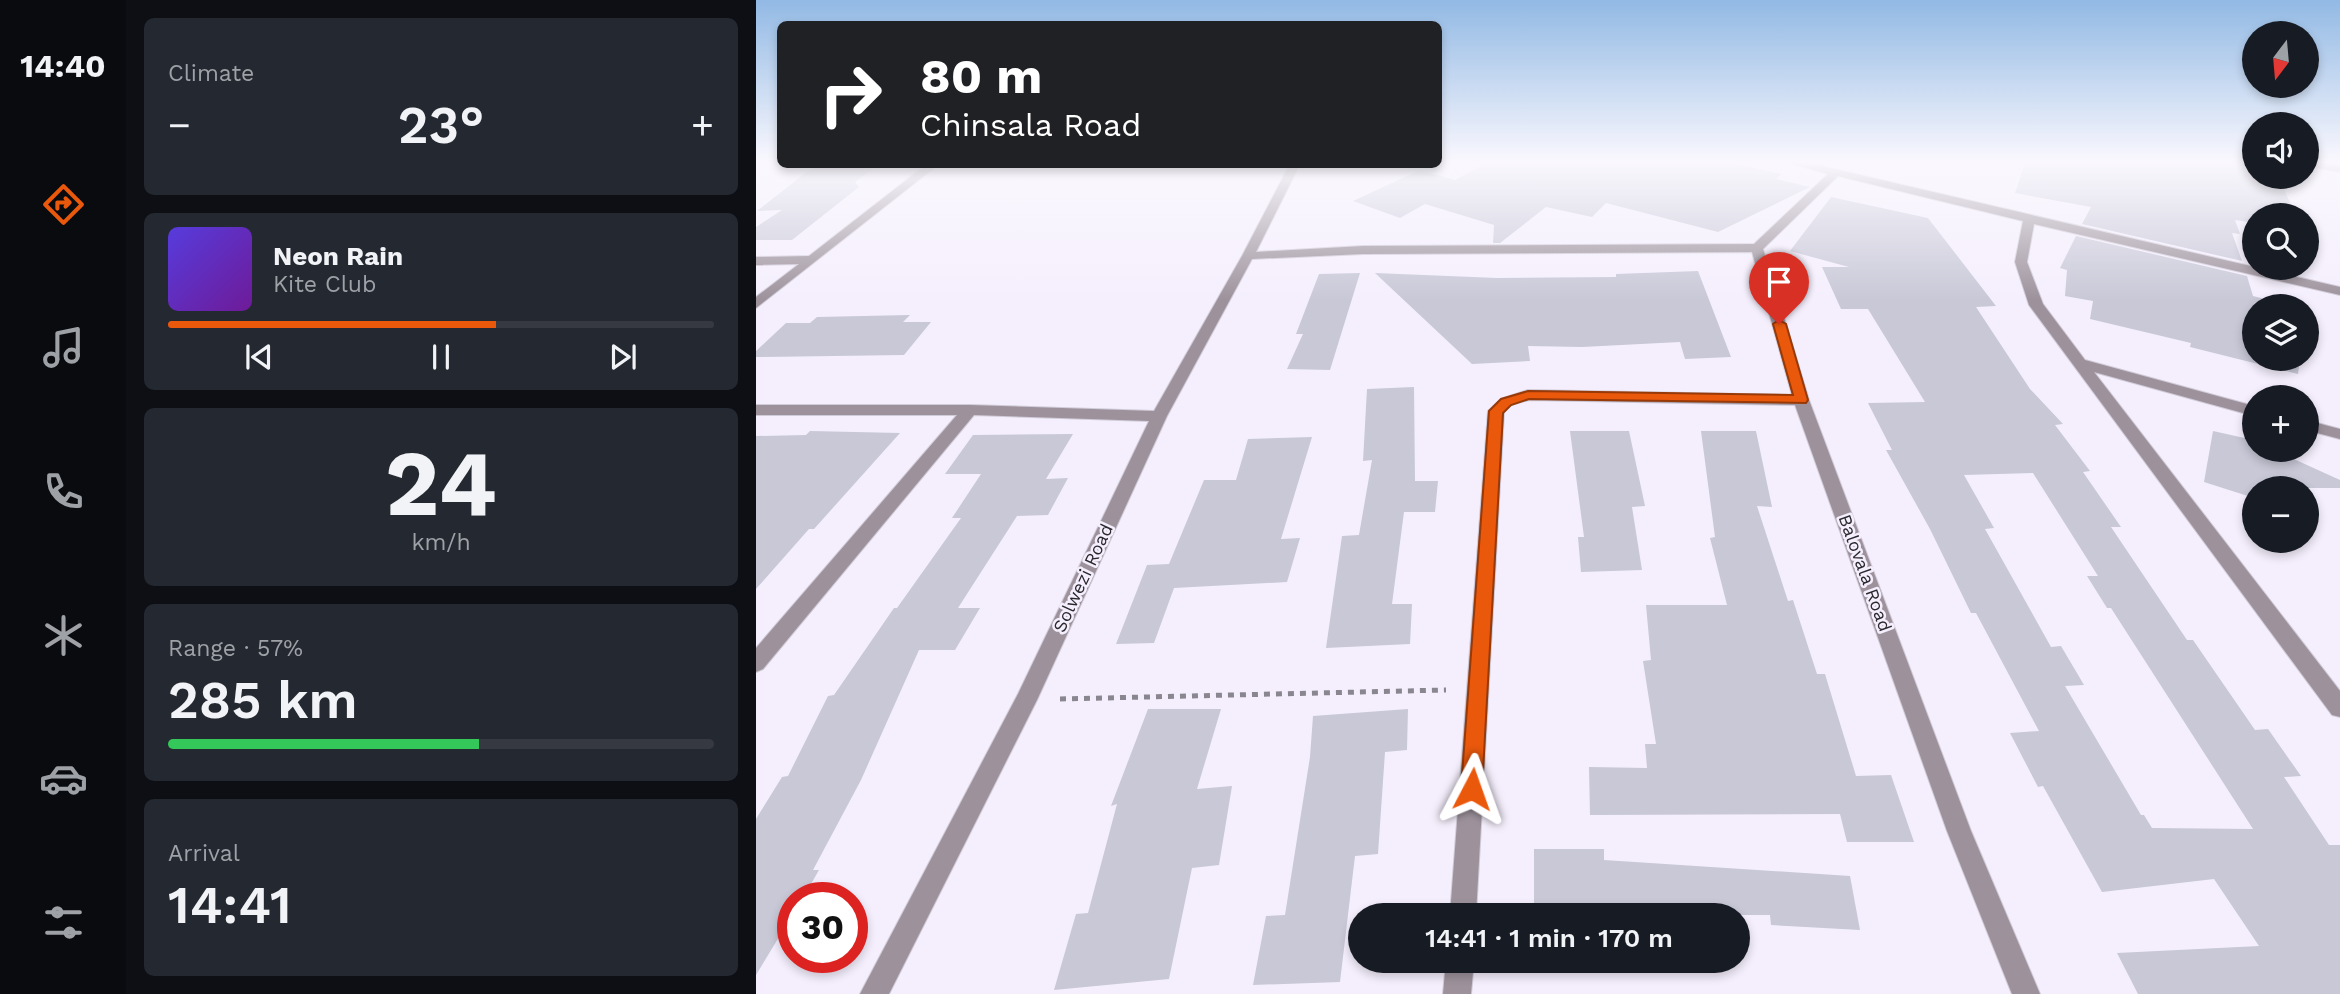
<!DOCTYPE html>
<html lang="en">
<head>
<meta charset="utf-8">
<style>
	:root { --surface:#171b24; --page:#242831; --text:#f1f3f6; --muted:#9ea1a6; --line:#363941; --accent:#ea580c }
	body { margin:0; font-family:"Work Sans",sans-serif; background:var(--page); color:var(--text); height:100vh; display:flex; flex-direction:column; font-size:26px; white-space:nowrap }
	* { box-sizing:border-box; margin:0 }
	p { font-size:23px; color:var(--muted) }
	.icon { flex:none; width:38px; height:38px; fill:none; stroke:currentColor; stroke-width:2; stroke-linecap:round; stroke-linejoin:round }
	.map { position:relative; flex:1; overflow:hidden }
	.side { display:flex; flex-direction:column; gap:18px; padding:18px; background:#0d0f14; width:630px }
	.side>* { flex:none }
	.hud { position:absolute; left:21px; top:21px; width:665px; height:147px; border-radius:10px; box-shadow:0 4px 10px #0003; background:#202124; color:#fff; overflow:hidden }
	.needle { width:46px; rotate:196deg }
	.controls { position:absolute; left:1486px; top:21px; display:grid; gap:14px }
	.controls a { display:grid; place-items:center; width:77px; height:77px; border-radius:50%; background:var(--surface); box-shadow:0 4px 10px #0003; font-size:35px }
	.speed { position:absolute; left:21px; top:882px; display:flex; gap:14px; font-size:35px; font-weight:700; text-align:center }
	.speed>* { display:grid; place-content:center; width:91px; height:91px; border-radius:50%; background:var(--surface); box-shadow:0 4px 10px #0003; line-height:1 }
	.speed .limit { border:10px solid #d22; background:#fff; color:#111 }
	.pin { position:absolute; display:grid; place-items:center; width:60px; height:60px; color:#fff; margin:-72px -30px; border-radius:50% 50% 50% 0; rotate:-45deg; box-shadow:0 0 7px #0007 }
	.pin .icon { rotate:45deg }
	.me { position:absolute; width:77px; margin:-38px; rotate:4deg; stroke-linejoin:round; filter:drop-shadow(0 0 5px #0008) }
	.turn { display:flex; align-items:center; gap:24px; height:147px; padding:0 28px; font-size:32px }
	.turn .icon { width:91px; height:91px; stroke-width:2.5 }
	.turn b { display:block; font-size:49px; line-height:60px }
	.big { font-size:52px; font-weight:600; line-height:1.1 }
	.side .widget { flex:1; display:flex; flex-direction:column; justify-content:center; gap:10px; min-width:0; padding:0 24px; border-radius:10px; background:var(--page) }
	.side .dial { align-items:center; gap:0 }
	.dial b { font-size:91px; line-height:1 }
	.song { display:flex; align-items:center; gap:21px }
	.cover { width:84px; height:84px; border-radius:10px; background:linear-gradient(135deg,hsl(250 70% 55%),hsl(280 70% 35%)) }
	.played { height:7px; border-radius:4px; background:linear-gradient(90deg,var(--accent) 60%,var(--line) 60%) }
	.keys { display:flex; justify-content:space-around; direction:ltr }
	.heat { display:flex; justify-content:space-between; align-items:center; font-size:38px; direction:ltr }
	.charge { height:10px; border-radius:5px; background:linear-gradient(90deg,#34c759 57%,var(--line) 0) }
	.trip { position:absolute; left:592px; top:903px; width:402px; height:70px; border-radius:35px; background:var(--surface); box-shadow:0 4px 10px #0003; font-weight:600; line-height:70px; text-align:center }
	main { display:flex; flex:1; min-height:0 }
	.tab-bar { display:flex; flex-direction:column; width:126px; justify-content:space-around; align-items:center; background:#090b0e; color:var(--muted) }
	.tab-bar .icon { width:49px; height:49px }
	.tab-bar .on { color:var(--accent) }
	.tab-bar b { font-size:32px; color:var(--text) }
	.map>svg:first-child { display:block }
</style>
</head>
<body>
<main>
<nav class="tab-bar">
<b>14:40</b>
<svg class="icon on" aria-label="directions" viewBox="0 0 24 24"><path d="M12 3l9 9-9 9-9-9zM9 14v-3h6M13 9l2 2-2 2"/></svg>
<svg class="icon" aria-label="music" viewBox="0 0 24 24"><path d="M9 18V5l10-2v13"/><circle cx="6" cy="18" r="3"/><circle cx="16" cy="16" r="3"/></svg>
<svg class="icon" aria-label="phone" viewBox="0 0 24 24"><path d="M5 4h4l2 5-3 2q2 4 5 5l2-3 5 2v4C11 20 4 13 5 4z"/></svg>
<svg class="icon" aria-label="climate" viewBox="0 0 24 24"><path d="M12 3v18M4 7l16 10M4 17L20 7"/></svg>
<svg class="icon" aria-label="car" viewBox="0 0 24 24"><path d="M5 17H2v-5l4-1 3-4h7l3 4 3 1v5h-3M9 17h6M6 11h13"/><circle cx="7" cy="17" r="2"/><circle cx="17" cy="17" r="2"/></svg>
<svg class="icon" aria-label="filters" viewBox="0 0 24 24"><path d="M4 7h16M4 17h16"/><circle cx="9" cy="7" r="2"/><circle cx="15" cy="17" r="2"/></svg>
</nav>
<section class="side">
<div class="widget"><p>Climate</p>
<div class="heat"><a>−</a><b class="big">23°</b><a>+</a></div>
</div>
<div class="widget">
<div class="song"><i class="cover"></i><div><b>Neon Rain</b><p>Kite Club</p></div></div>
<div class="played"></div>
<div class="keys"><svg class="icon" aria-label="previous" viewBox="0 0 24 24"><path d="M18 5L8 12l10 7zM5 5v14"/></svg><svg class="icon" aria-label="pause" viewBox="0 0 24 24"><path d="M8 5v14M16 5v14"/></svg><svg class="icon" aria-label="next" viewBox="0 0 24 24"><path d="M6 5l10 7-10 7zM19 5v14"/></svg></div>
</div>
<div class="widget dial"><b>24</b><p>km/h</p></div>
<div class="widget"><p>Range · 57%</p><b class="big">285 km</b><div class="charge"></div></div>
<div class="widget"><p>Arrival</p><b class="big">14:41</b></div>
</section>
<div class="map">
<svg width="1584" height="994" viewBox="0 0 1584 994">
	<rect width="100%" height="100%" fill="#f5effd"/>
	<g fill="#c8c8d7" fill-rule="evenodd">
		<path d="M735 161 765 164 769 161H966L1025 174 1020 179 1054 187 962 232 850 203 836 217 790 207 744 243H737L738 225 669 204 644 218 597 201 664 170 699 180Z"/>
		<path d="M1270 161H1498V177L1525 181 1539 215H1498V223L1479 220 1484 234 1476 233 1486 261 1326 224 1335 207 1259 193Z"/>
		<path d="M61 164H123L99 182 103 187 36 240H0V227L26 210 1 211Z"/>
		<path d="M1075 197 1172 218 1240 306 1220 307 1274 389 1307 424 1299 425 1334 471 1327 472 1365 527H1355L1431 640H1437L1499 730 1512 729 1545 776 1528 777 1573 845H1584V994H1382L1361 953 1503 946 1458 879 1346 892 1287 786 1282 787 1254 733 1283 731 1220 613H1215L1174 529 1130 450H1136L1112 403 1169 402 1112 309H1085L1066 267H1093L1034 251ZM1277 473 1342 576H1331L1351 608H1355L1497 829 1396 828 1388 815H1385L1309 686 1328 685 1305 646 1295 647 1229 529 1238 528 1208 475Z"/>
		<path d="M1320 236 1491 276 1497 296 1536 306H1498V359H1544L1542 374 1434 347 1435 343 1334 319 1337 301 1309 296 1311 270 1304 268Z"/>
		<path d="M942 271 975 357 929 359 924 342 826 347 772 346 774 361 716 364 619 273 741 278 860 277V274Z"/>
		<path d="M604 273 574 370 531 369 547 334H540L563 274Z"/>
		<path d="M154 315 147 322H175L148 355 0 357V351L30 323H54L61 317Z"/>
		<path d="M658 387 659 481H682L679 512H648L636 604H656L654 644 570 648 586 536 603 535 616 460 607 461 611 389Z"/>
		<path d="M54 431 144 433 58 529H53L0 589V436L50 435Z"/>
		<path d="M814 431H873L889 506 876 507 886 570 825 572 822 537H828Z"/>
		<path d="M945 431H1000L1016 507 1001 506 1032 601 1037 600 1061 674H1069L1100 776 1135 775 1158 842H1091L1084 814 834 815 833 767 891 768 889 744H900L887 661 895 660 890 605H971L954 538 959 537Z"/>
		<path d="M1457 431 1493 439 1498 441V450H1518L1584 480V488H1498V498L1448 482Z"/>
		<path d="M317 434 290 479 312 478 292 515 261 516 202 608H224L199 650H163L105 780 57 870H63L47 898H37V914L0 975V819L26 777 32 776 72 696 78 695 138 608H141L205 518H196L225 474H189L217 435Z"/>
		<path d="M556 437 525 539 544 538 531 582 418 588 398 643 360 644 391 565 413 564 448 480H480L492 439Z"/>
		<path d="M392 709H465L441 789 476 786 463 865 436 868 413 979 298 990 320 914 332 913 361 804 355 806Z"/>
		<path d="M652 709 651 750 629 752 622 854 599 856 584 982 497 985 510 916 529 915 554 757 557 716Z"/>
		<path d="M778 849H848V860L1094 876 1104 930 1015 925 1014 915H778Z"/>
	</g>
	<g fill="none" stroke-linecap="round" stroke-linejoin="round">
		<g stroke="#d0cbd8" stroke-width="2">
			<g id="minor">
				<path d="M1026 161H1044L1584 287V295L1278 224 1271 262 1287 304 1329 360 1498 406V416L1338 372 1584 691V717L1576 715 1273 305 1259 262 1267 221 1082 176 1007 249 1053 400 1215 831 1284 994H1256L1191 831 1039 405 773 400 755 405 748 412 720 915H694L732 411 745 399 772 390 1036 395 996 252 607 254 496 259 411 416 281 700 133 994H104L262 694 393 421 218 415 7 669 0 672V648L201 415H0V405H214L398 411 486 256 534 164H544L500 252 607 246 998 244 1072 174Z"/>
				<path d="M1550 161 1584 166V172L1550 166Z"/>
				<path d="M171 164H183L0 308V297L43 264 0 265V257L53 256Z"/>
				<path d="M1550 420 1584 429V439L1550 430Z"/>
				<path d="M690 961H718L715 994H687Z"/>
			</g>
		</g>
		<path stroke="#8a8690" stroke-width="5" stroke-dasharray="6 6" stroke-linecap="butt" d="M304 699 690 690"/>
		<use href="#minor" fill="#9d929c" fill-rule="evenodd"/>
	</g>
	<linearGradient id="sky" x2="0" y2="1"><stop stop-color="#92b9e4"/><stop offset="0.54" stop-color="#faf8fe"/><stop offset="1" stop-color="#faf8fe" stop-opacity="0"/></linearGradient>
	<rect width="1584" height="300" fill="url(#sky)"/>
	<path fill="#ea580c" stroke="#983908" stroke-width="2" d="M1023 320 1030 324 1052 400 1050 403 773 399 755 405 747 413 726 789 723 796 716 799 708 796 705 789 733 411 745 399 772 391 1037 395 1017 324Z"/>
	<g text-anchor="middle" stroke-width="5" stroke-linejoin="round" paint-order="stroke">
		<g font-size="18" fill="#2a282d" stroke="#f5effd">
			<text transform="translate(1109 573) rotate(70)" y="6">Balovala Road</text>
			<text transform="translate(327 578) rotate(-65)" y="6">Solwezi Road</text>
		</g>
	</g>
</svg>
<div class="controls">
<a><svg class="needle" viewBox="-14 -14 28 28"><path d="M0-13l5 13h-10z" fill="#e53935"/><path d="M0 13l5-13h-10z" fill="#9ea1a6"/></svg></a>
<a><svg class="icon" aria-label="sound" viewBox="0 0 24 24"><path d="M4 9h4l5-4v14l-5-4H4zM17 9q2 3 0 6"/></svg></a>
<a><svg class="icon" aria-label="search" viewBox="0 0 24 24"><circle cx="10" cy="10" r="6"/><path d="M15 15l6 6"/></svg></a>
<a><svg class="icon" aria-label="layers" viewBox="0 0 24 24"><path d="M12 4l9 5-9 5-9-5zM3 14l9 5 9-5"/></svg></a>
<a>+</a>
<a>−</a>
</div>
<div class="speed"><div class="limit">30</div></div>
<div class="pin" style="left:1023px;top:324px;background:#d93025"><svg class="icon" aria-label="arrive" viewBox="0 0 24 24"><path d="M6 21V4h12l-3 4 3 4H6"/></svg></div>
<svg class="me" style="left:716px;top:789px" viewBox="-20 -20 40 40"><path d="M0-17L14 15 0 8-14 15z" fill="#ea580c" stroke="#fff" stroke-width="4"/></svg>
<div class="trip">14:41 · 1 min · 170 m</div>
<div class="hud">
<div class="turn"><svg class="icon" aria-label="right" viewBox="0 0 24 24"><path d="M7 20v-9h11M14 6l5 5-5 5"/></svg><div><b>80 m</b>Chinsala Road</div></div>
</div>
</div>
</main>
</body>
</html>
